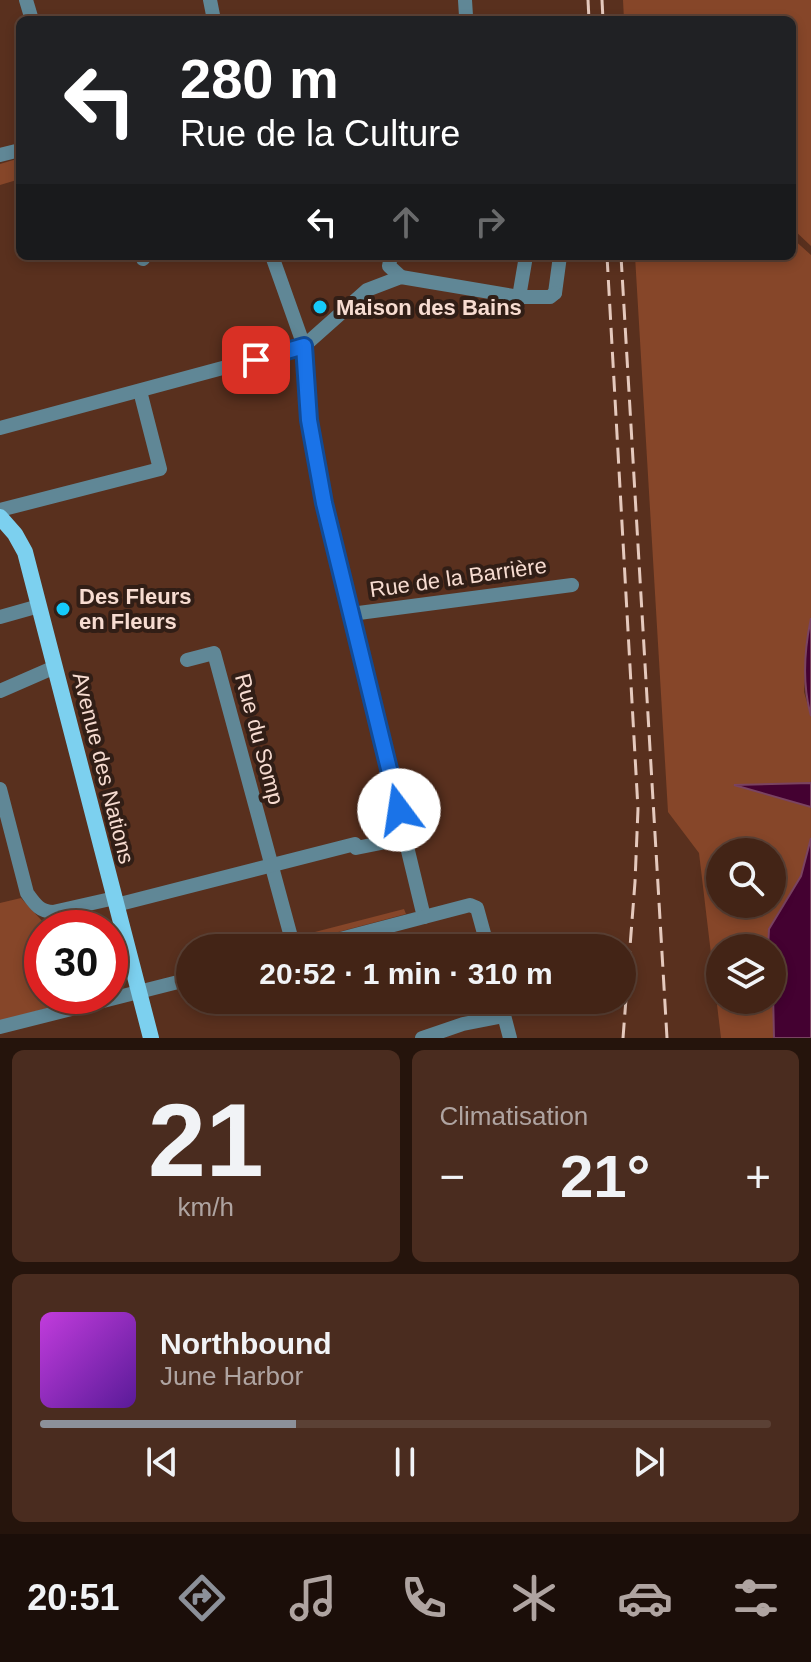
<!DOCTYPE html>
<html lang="fr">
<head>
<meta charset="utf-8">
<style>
	:root { --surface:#432416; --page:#4a2c1f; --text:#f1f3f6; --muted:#afa4a1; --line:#5b4135; --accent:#8c9099 }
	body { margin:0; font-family:Helvetica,sans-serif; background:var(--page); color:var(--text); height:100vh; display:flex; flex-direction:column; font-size:30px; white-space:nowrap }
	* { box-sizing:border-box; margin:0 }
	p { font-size:26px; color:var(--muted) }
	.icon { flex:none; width:44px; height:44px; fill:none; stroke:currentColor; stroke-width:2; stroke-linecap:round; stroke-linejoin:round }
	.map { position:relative; height:1038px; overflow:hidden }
	.side { display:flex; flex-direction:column; gap:12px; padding:12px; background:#25140c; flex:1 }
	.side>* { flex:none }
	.guide { position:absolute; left:16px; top:16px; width:780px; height:244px; border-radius:12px; box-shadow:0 4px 12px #0003,0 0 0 2px var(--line); background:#202124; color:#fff; overflow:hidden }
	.buttons { position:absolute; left:706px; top:838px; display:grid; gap:16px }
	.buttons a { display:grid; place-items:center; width:80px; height:80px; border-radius:50%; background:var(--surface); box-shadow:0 4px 12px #0003,0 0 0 2px var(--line); font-size:40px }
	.speed { position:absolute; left:24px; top:910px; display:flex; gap:16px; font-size:40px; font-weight:700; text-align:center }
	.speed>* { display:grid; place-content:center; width:104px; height:104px; border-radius:50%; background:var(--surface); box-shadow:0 4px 12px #0003,0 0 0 2px var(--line); line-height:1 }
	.speed .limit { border:12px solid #d22; background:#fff; color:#111 }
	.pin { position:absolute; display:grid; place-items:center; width:68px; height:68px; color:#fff; margin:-34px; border-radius:16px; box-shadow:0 4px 12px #0006 }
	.me { position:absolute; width:88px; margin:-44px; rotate:346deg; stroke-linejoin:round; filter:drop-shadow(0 0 6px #0008) }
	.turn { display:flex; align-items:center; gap:28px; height:168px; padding:0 32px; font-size:36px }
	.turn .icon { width:104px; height:104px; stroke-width:2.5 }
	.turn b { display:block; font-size:56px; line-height:68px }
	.lanes { display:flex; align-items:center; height:76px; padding:0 32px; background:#0003; justify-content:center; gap:40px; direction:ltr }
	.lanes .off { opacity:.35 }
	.big { font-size:60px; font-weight:700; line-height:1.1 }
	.side .card { flex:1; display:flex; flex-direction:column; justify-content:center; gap:12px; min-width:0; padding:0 28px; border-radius:12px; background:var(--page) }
	.side .dial { align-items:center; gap:0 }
	.dial b { font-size:104px; line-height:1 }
	.song { display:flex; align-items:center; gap:24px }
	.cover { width:96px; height:96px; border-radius:12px; background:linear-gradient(135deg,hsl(290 70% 55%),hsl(270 70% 35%)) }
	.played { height:8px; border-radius:4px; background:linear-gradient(90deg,var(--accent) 35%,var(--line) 35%) }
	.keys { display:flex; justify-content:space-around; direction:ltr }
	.heat { display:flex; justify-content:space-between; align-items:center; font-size:44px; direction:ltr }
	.side .tiles { flex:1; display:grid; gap:12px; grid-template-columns:1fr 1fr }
	.card:last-child { grid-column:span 2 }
	.trip { position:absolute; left:176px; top:934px; width:460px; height:80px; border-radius:40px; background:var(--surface); box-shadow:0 4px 12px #0003,0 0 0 2px var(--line); font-weight:700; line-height:80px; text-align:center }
	.tabs { display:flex; height:128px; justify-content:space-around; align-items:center; background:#1b0e09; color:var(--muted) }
	.tabs .icon { width:56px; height:56px }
	.tabs .on { color:var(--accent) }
	.tabs b { font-size:36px; color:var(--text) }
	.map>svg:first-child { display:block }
</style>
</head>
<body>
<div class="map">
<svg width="811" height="1038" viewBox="0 0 811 1038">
	<rect width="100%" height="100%" fill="#59301e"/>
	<g fill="#864629" fill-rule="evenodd">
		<path d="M623 0H811V246L792 228V20H624Z"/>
		<path d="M20 158V179L0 185V164Z"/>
		<path d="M792 238 811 255V618L807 638 804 692 811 716V783L737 785 811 807V838L801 876 769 929 768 948H720V1000H772V991L774 1038H721L699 853 668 812 635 256H792ZM720 852H772V904H720Z"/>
		<path d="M21 898 43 922 42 996H57L59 1005 0 1021V903Z"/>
		<path d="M404 909 406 914 312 939 311 933Z"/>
	</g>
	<g fill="#440131" stroke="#7a4361" stroke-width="2">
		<path d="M811 618V716C802 684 804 651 811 618Z"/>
		<path d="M811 783V807L734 785Z"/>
		<path d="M811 838V1038H774L772 948H768L769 929 801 876Z"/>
	</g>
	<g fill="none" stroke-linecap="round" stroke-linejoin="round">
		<g stroke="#608796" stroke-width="14">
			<path d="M26 0 32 20"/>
			<path d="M210 0 214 20"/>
			<path d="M465 0 466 16"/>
			<path d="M0 155 20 150"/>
			<path d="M142 256 143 259"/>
			<path d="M272 256 304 346 309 420 324 503 424 917 306 948"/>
			<path d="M391 256 389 266 401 277"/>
			<path d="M555 293 560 256"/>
			<path d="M519 297 526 256"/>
			<path d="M0 428 304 346 367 290 401 277 519 297H550L555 293"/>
			<path d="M0 510 160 469 140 391"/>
			<path d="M351 614 572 585"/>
			<path d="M0 617 39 606"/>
			<path d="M187 660 214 653 294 948"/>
			<path d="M0 691 55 667"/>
			<path d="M0 789 27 893C35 904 39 911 53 912L115 898"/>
			<path d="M116 905 355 844 356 848 406 838"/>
			<path d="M424 917 470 905 477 908 488 948"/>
			<path d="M500 1000 510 1038"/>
			<path d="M0 1027 190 979"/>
			<path d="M422 1038 463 1024 504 1016"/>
		</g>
		<path stroke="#7cd0ef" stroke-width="16" d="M0 517 15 534 25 552 151 1038"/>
		<g stroke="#e5c9bd" stroke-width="3" stroke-dasharray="16 8" stroke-linecap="butt">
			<path d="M588 0 589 20"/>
			<path d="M602 0 603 20"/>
			<path d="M607 256 638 809 635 882 623 1038"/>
			<path d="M621 256 667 1038"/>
		</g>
	</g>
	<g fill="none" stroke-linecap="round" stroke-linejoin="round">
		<g stroke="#114b97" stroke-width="20">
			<path id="route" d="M256 360 304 346 309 420 324 503 399 810"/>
		</g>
		<use href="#route" stroke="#1a73e8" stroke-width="14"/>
	</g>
	<g fill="#15cafb" stroke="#311e16" stroke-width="3">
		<circle cx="320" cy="307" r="8"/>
		<circle cx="63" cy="609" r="8"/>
	</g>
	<g text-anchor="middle" stroke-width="8" stroke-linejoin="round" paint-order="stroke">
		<g font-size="22" font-weight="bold" fill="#f7dcd1" stroke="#311e16" text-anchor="start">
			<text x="336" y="315">Maison des Bains</text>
			<text x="79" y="604">Des Fleurs<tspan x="79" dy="25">en Fleurs</tspan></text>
		</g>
		<g font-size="22" fill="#f7dcd1" stroke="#311e16">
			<text transform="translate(458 577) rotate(-8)" y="8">Rue de la Barrière</text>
			<text transform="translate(260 739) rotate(75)" y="8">Rue du Somp</text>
			<text transform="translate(104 768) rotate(76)" y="8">Avenue des Nations</text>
		</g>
	</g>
</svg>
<div class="buttons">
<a><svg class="icon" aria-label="search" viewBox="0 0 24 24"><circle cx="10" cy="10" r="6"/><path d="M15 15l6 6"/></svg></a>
<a><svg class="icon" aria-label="layers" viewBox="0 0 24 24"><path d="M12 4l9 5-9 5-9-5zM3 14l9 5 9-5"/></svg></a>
</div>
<div class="speed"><div class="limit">30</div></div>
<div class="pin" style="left:256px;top:360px;background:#d93025"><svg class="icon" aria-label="arrive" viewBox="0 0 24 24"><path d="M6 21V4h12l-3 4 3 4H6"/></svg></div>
<svg class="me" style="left:399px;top:810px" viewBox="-20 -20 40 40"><circle r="19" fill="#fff"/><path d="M0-13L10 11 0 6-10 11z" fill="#1a73e8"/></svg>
<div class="trip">20:52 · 1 min · 310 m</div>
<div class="guide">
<div class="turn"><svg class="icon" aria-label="left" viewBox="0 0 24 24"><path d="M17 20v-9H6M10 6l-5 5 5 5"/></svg><div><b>280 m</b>Rue de la Culture</div></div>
<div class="lanes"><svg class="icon" aria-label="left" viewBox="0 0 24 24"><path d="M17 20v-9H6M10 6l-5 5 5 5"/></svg><svg class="icon off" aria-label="ahead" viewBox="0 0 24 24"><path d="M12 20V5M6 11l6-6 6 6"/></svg><svg class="icon off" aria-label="right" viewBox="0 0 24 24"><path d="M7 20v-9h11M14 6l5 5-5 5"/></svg></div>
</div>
</div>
<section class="side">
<div class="tiles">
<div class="card dial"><b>21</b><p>km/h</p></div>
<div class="card"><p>Climatisation</p>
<div class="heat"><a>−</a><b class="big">21°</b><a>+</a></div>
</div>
<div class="card">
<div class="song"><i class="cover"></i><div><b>Northbound</b><p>June Harbor</p></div></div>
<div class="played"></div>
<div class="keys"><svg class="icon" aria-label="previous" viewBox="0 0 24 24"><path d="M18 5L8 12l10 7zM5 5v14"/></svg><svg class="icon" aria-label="pause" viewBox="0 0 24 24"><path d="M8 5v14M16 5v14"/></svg><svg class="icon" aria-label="next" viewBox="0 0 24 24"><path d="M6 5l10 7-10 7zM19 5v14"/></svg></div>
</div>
</div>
</section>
<nav class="tabs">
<b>20:51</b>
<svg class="icon on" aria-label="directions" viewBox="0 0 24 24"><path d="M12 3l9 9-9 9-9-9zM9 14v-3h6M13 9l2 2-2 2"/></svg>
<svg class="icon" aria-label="music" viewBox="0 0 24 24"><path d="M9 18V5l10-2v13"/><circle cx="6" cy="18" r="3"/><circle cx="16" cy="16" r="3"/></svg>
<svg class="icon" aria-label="phone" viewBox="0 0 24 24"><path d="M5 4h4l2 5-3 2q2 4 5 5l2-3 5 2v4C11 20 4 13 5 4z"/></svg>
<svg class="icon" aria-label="climate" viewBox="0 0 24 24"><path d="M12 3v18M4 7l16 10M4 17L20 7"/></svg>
<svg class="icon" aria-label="car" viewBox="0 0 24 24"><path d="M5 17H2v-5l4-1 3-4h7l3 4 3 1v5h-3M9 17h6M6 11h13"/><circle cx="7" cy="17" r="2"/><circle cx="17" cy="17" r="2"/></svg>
<svg class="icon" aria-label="filters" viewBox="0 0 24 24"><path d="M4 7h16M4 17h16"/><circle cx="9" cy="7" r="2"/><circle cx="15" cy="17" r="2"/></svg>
</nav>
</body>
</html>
